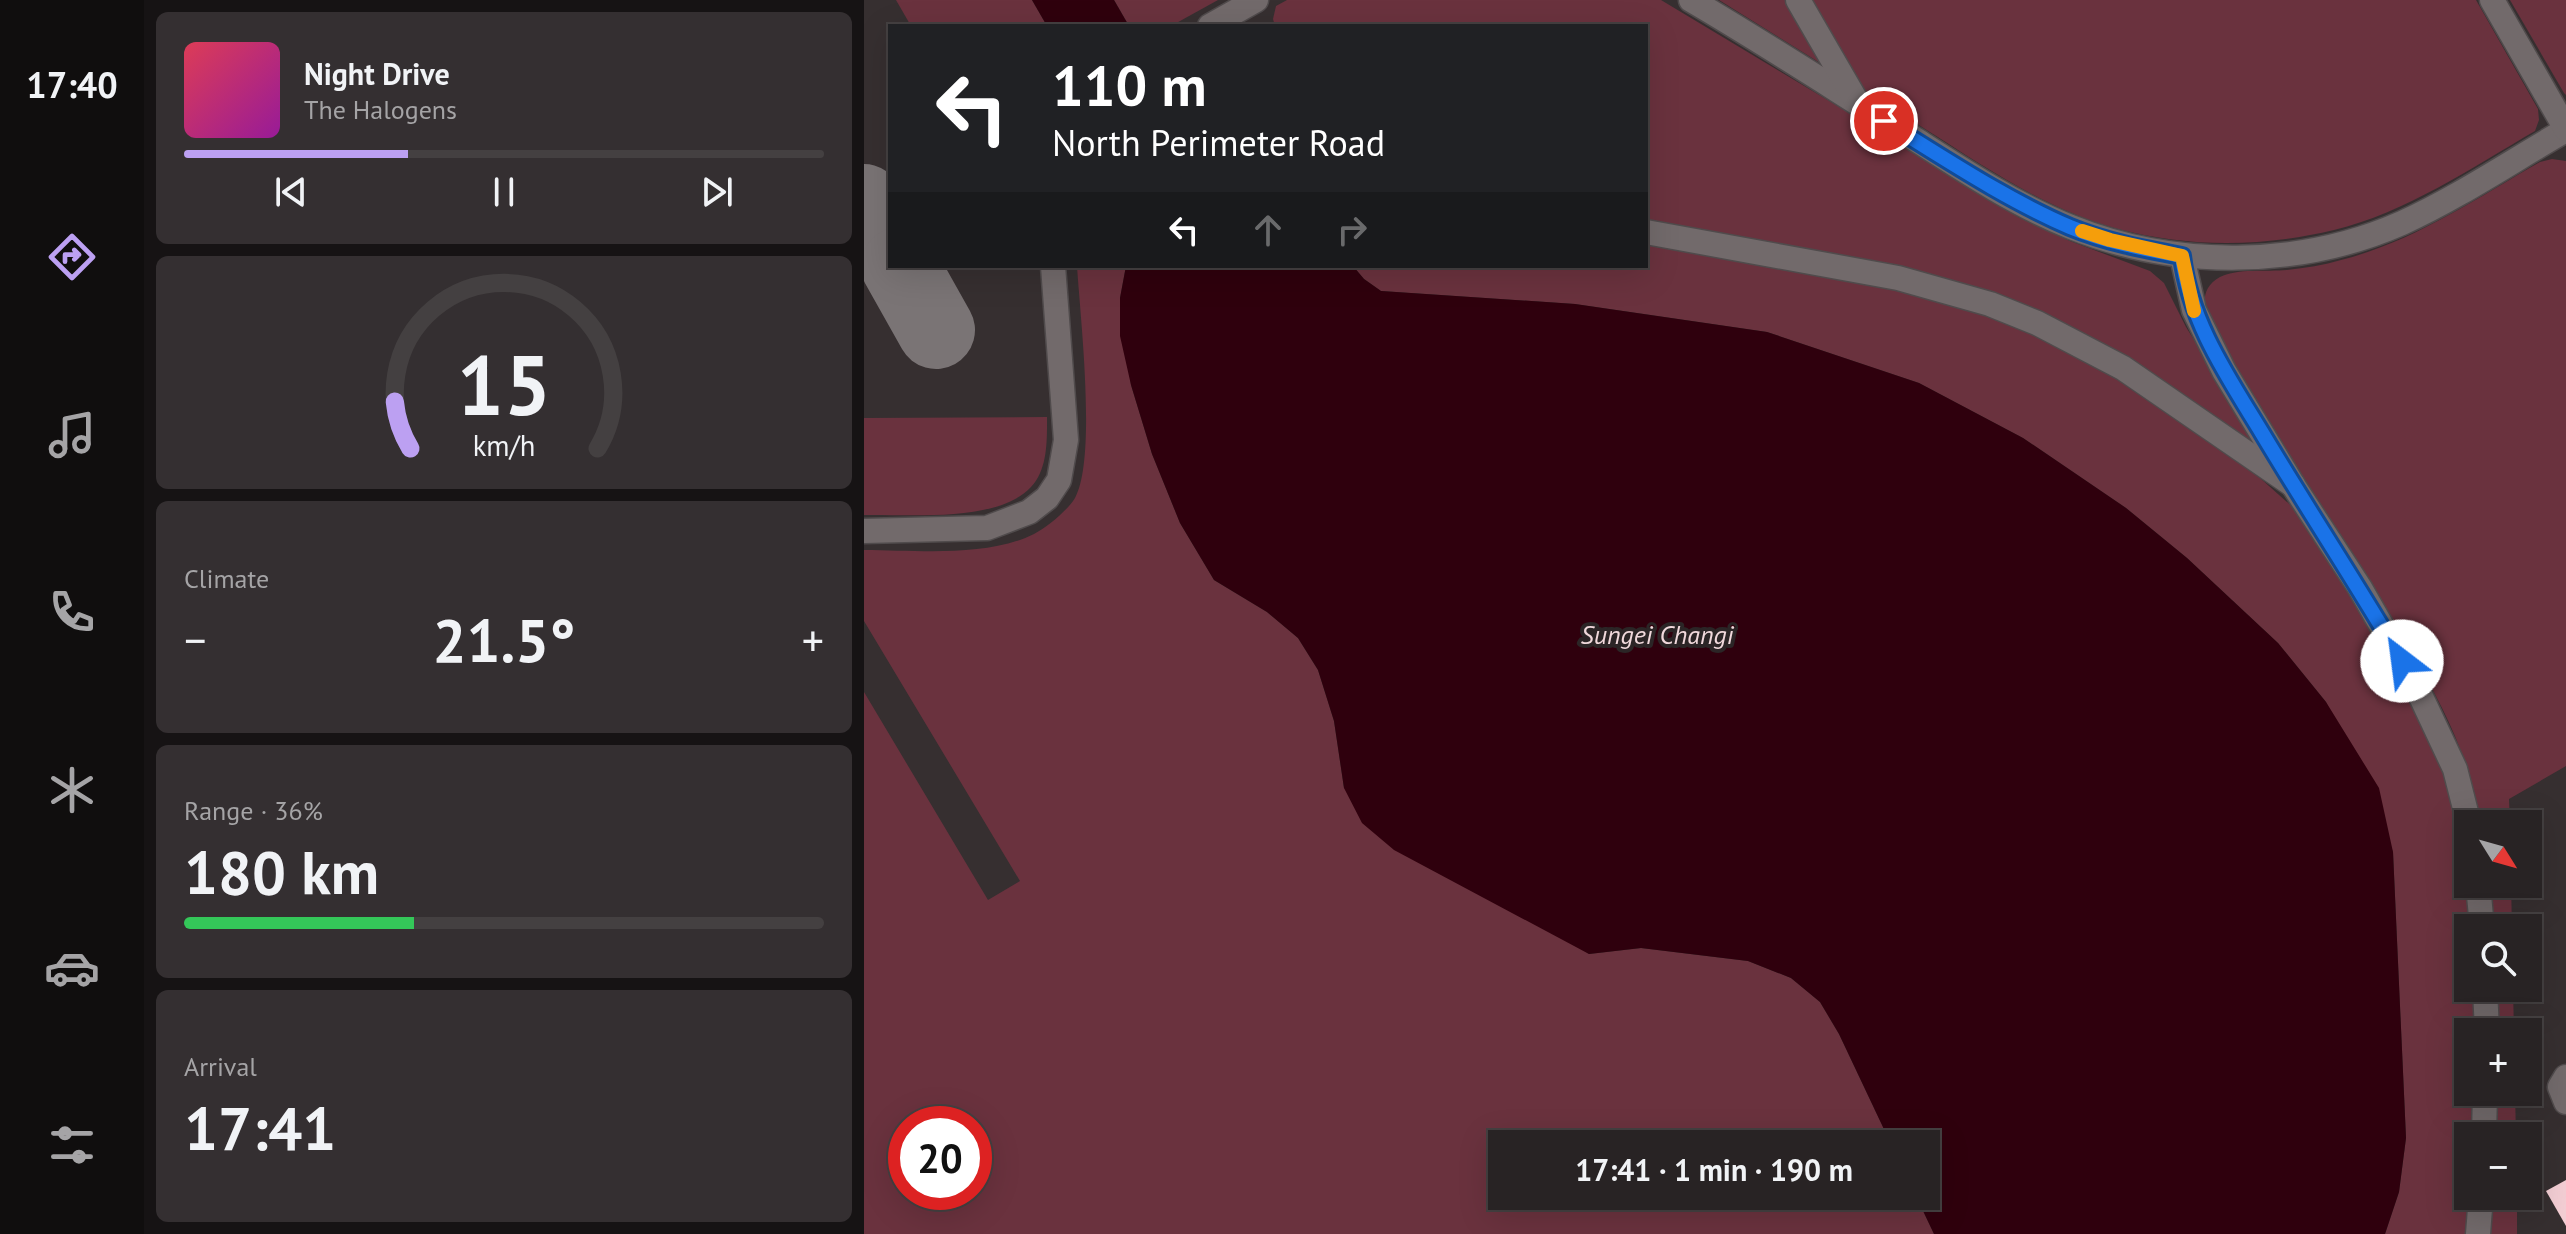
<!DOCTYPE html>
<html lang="en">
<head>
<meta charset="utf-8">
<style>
	:root { --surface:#282324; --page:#342f31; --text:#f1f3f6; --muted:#a5a4a6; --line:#444041; --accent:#bca0f2 }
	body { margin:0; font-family:"PT Sans",sans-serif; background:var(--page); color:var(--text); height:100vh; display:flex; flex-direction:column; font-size:30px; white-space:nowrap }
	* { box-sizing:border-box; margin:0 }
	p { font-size:26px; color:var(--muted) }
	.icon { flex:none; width:44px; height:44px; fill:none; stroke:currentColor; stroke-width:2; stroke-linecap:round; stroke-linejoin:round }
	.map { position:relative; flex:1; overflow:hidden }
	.side { display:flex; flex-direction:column; gap:12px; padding:12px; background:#161314; width:720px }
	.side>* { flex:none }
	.hud { position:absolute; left:24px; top:24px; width:760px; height:244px; border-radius:0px; box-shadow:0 8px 32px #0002,0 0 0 2px var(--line); background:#202124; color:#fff; overflow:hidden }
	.needle { width:52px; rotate:127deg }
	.tools { position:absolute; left:1590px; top:810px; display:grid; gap:16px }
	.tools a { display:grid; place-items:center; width:88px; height:88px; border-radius:0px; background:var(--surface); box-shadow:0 8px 32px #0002,0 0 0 2px var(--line); font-size:40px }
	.speed { position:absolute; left:24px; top:1106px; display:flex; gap:16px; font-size:40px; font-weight:700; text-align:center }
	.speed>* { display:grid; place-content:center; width:104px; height:104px; border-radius:50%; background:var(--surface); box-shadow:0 8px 32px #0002,0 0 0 2px var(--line); line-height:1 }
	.speed .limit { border:12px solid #d22; background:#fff; color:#111 }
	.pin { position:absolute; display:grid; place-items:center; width:68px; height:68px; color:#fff; margin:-34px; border:4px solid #fff; border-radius:50%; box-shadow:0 2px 8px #0007 }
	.me { position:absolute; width:88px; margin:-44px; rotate:330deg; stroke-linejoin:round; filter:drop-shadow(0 0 6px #0008) }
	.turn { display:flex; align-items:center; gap:28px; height:168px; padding:0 32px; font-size:36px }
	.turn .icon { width:104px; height:104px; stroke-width:2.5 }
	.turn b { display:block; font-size:56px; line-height:68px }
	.lanes { display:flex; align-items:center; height:76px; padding:0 32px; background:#0003; justify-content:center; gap:40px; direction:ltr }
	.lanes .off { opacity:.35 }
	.big { font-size:60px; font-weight:700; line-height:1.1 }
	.side .widget { flex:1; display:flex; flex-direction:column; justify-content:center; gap:12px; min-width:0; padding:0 28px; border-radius:12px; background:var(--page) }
	.side .dial { align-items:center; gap:0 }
	.dial svg { height:208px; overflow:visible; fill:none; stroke:var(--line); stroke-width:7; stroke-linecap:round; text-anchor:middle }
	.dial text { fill:var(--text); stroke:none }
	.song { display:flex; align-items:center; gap:24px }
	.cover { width:96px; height:96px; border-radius:12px; background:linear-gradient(135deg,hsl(350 70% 55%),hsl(300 70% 35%)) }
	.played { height:8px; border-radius:4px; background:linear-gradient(90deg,var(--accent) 35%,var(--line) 35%) }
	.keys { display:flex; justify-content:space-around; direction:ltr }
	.heat { display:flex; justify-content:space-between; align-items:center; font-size:44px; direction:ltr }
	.charge { height:12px; border-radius:6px; background:linear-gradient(90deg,#34c759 36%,var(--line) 0) }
	.trip { position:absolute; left:624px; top:1130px; width:452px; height:80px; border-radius:0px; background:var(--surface); box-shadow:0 8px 32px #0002,0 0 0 2px var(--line); font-weight:700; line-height:80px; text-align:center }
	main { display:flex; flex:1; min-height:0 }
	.menu { display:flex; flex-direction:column; width:144px; justify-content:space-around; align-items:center; background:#100e0e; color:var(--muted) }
	.menu .icon { width:56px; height:56px }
	.menu .current { color:var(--accent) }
	.menu b { font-size:36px; color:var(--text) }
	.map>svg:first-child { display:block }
</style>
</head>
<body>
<main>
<nav class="menu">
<b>17:40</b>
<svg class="icon current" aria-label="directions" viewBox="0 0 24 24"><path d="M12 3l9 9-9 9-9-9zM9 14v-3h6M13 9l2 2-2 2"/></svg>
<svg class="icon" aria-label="music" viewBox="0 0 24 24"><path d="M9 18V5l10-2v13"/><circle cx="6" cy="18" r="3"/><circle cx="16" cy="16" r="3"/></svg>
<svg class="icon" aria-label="phone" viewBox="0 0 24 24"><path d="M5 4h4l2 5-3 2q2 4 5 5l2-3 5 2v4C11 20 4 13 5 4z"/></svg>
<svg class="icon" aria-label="climate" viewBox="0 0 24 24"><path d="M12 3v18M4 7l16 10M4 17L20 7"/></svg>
<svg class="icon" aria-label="car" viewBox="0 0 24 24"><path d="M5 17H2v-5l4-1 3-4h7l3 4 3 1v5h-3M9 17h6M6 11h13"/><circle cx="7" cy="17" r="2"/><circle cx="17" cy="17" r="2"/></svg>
<svg class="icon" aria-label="filters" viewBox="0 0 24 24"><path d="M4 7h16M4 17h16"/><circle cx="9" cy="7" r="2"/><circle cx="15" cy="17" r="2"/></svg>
</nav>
<section class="side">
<div class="widget">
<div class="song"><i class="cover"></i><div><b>Night Drive</b><p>The Halogens</p></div></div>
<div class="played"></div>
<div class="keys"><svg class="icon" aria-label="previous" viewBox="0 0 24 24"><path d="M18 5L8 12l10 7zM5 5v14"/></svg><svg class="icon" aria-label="pause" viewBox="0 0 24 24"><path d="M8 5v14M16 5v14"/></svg><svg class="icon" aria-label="next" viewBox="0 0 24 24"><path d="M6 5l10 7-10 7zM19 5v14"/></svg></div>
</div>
<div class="widget dial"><svg viewBox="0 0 100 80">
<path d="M14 69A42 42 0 1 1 86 69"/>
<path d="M14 69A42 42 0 0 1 8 51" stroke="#bca0f2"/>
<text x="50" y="56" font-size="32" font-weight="700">15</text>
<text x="50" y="72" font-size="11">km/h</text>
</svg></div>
<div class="widget"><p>Climate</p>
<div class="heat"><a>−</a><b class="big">21.5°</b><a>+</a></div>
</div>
<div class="widget"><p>Range · 36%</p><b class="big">180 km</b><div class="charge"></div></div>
<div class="widget"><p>Arrival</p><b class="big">17:41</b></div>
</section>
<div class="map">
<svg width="1702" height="1234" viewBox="0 0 1702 1234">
	<rect width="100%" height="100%" fill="#362f30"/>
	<g fill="#6a323e" fill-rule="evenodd">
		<path d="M32 0H168L183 26H47Z"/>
		<path d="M250 0H354L307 26H265Z"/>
		<path d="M423 0H797L1107 186 1154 217 1206 241 1286 271 1300 283 1322 327 1388 433 1389 437 1385 442 1226 341 782 224V26H411L409 19 412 6Z"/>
		<path d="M855 0H1612L1674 109 1675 120 1671 131C1609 167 1541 213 1470 230 1399 247 1326 248 1254 229 1185 211 1121 167 1061 129 993 86 924 43 855 0Z"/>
		<path d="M1646 0H1702V95L1700 93Z"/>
		<path d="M1688 159 1702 161V766L1645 799 1646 824H1616C1603 724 1536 637 1484 553 1436 476 1389 398 1343 319 1339 302 1338 287 1356 277 1374 268 1402 272 1423 270 1441 268 1460 265 1477 260 1549 242 1613 198 1676 162Z"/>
		<path d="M782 241 1020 282 1127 311 1245 369 1356 446 1396 478 1432 510 1498 607 1583 768 1598 835 1607 928H1604V988H1612L1614 1032H1604V1092H1613L1612 1136H1604V1196H1608L1604 1234H1521L1535 1192 1542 1138 1529 852 1462 702 1414 643 1323 558 1262 508 1159 438 1055 383 903 332 711 304 517 291 500 279 489 266H782Z"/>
		<path d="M213 266H262L256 298 267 385 288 454 316 523 350 580 403 612 434 638 454 670 470 721 480 788 725 954 777 948 884 961 927 978 956 1002 975 1034 1027 1144H638V1196H1052L1070 1234H0V692L124 900 156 881 0 621V550C52 550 122 558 170 534 183 527 203 511 211 498 233 458 216 315 213 266ZM42 1124H110V1192H42Z"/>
		<path d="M183 417C183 440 184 469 167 487 134 523 45 514 0 515V418Z"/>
		<path d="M1624 884H1647L1648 928H1628Z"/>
		<path d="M1632 988H1649L1650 1032H1632Z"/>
		<path d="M1632 1092H1651L1652 1136H1631Z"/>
		<path d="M1628 1196H1653V1234H1626Z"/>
	</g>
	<g fill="#2f000d">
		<path d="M168 0H250L265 26H183Z"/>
		<path d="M262 266H489L500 279 517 291 711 304 903 332 1055 383 1159 438 1262 508 1323 558 1414 643 1462 702 1515 788 1529 852 1542 1138 1535 1192 1521 1234H1070L1052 1196H1062V1144H1027L975 1034 956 1002 927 978 884 961 777 948 725 954 530 850 498 823 480 788 470 721 454 670 434 638 403 612 350 580 316 523 288 454 267 385 256 336V298Z"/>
	</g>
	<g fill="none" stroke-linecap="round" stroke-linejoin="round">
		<g stroke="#7a7475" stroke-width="78">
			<path d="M0 203 26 249"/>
			<path d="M36 266 72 330"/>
		</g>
	</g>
	<path fill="#f3ced4" d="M1702 1180V1226L1682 1191Z"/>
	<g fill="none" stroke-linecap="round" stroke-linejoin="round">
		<g stroke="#504b4c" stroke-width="27">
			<g id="minor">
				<path d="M827 0C904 45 978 94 1054 141 1102 172 1154 206 1207 227 1311 269 1436 268 1538 223 1595 197 1648 161 1702 130"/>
				<path d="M934 0 993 102"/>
				<path d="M1628 0 1702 129"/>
				<path d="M346 26 392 0"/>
				<path d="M782 232 1034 278 1126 304 1173 323 1259 368 1429 485"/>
				<path d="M1318 256 1330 310 1360 371 1429 485 1496 588 1552 686 1591 769 1605 824"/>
				<path d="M0 531 123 528 165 512 183 498 195 480 202 440 189 266"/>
				<path d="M1614 884 1618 928"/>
				<path d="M1621 988 1623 1032"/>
				<path d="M1702 1077 1696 1087 1702 1102"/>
				<path d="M1620 1136 1621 1092"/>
				<path d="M1614 1234 1617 1196"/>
			</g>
		</g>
		<use href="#minor" stroke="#726a6b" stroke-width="24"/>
	</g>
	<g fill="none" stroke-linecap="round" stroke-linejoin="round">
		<g stroke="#114b97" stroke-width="20">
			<path id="route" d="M1020 121C1080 158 1141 199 1206 227 1242 242 1280 249 1318 256 1326 322 1364 377 1398 433 1444 510 1493 584 1538 661"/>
		</g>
		<use href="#route" stroke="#1a73e8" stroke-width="14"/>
		<path stroke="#f59e0b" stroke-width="14" d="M1218 231 1246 240 1318 256 1330 311"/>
	</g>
	<g text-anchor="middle" stroke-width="8" stroke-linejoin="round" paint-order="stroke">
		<g font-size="26" font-style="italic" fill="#f1d9dc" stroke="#2b2526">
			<text x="793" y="644">Sungei Changi</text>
		</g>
	</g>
</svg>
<div class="tools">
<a><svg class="needle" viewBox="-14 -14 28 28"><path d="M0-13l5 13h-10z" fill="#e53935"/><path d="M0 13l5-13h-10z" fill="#a5a4a6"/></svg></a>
<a><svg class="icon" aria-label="search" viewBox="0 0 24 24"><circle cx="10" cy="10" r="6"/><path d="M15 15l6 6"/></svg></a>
<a>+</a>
<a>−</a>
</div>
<div class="speed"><div class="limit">20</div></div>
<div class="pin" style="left:1020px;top:121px;background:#d93025"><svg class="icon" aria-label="arrive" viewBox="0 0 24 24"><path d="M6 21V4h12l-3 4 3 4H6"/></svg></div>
<svg class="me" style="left:1538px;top:661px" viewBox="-20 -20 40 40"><circle r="19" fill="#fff"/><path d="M0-13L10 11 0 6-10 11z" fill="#1a73e8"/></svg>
<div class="trip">17:41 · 1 min · 190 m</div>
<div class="hud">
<div class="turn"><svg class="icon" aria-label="left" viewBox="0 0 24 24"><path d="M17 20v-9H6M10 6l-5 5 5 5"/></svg><div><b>110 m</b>North Perimeter Road</div></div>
<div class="lanes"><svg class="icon" aria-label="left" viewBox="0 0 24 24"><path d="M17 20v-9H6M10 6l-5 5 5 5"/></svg><svg class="icon off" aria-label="ahead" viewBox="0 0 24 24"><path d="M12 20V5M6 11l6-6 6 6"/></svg><svg class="icon off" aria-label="right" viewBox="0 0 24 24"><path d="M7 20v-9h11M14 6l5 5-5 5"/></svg></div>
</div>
</div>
</main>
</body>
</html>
